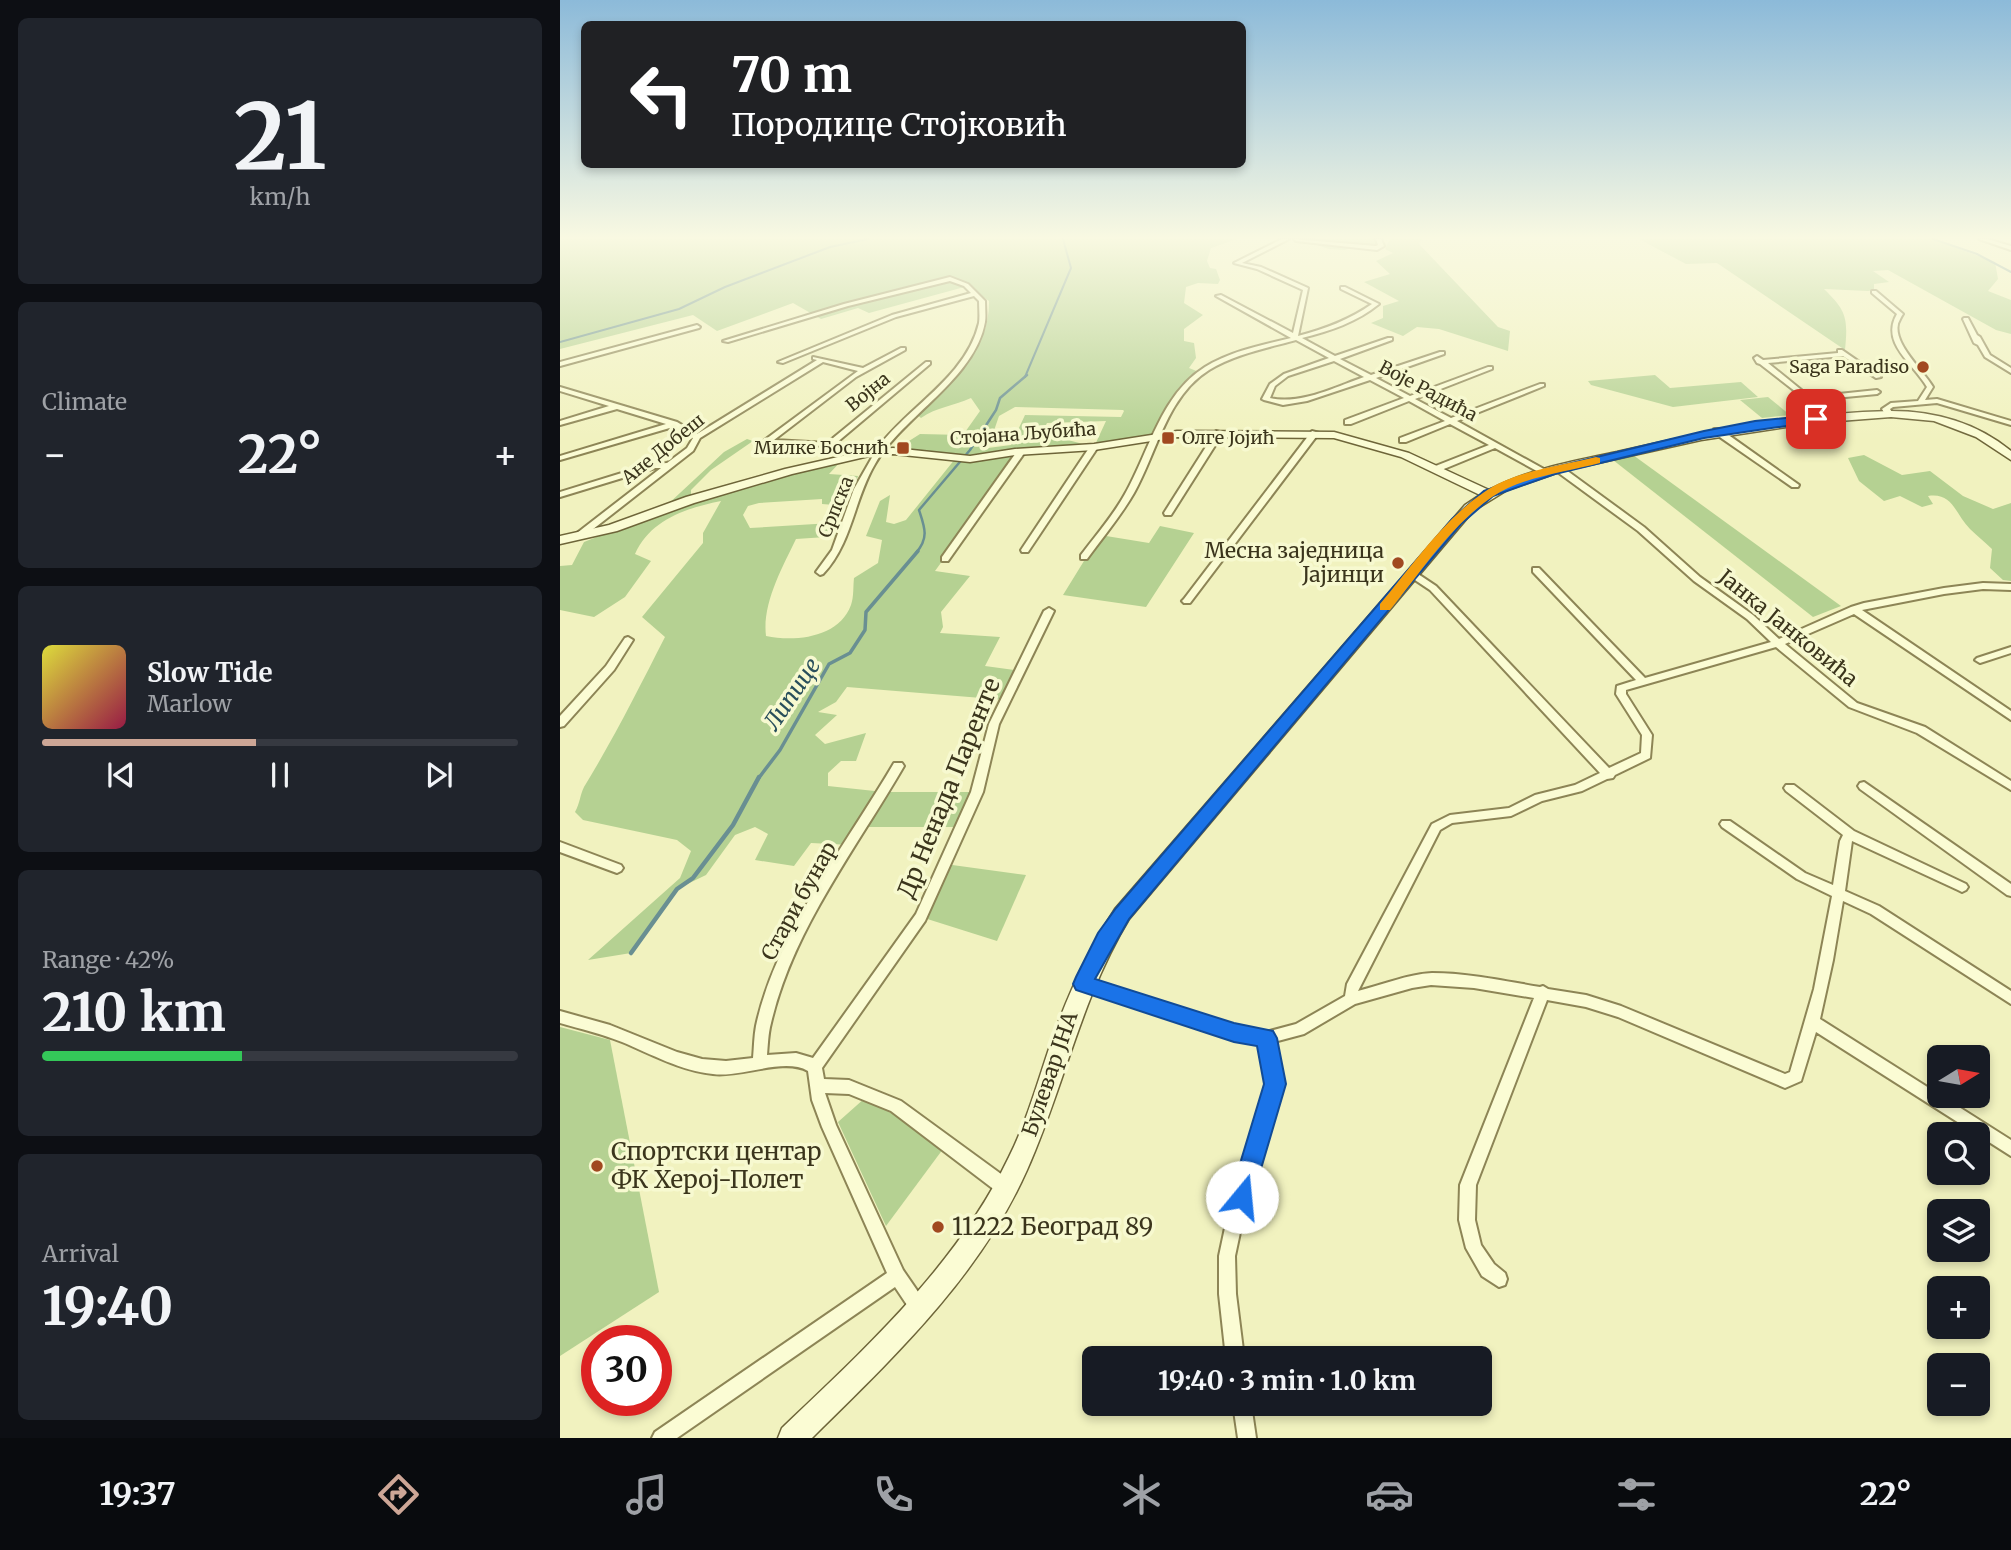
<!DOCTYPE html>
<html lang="en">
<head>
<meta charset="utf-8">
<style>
	:root { --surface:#171b24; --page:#20242c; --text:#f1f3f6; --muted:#9ea1a6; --line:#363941; --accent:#cda696 }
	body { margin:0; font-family:Merriweather,serif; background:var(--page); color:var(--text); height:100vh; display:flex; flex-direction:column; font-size:26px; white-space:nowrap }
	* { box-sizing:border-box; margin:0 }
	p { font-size:23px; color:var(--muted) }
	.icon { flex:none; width:38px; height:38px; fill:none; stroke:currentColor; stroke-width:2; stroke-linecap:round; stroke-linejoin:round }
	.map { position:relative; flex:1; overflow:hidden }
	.side { display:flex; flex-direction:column; gap:18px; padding:18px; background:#0d0f14; width:560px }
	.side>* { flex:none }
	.top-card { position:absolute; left:21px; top:21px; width:665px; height:147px; border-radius:10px; box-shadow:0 4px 10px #0003; background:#202124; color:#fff; overflow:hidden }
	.needle { width:46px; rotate:79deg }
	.tools { position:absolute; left:1367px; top:1045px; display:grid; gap:14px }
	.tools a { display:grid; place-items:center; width:63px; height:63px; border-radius:10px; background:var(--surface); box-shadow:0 4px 10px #0003; font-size:35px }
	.speed { position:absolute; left:21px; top:1325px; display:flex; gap:14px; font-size:35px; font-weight:700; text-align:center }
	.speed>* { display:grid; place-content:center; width:91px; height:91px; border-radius:50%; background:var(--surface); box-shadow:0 4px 10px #0003; line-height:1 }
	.speed .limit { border:10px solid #d22; background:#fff; color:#111 }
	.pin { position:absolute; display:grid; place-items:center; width:60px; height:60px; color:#fff; margin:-30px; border-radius:14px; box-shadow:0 4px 10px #0006 }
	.me { position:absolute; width:77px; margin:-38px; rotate:17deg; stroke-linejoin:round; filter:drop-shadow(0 0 5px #0008) }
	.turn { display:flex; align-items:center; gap:24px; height:147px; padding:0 35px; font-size:32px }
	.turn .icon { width:91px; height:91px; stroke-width:2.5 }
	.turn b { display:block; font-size:49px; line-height:60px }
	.big { font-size:52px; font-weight:700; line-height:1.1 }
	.side .widget { flex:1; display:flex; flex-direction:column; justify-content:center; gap:10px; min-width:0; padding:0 24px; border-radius:10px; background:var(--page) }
	.side .dial { align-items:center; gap:0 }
	.dial b { font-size:91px; line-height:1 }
	.song { display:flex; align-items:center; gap:21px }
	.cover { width:84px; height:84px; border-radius:10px; background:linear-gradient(135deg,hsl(60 70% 55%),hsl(340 70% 35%)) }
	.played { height:7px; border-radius:4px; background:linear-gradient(90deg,var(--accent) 45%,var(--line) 45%) }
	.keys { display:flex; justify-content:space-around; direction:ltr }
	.heat { display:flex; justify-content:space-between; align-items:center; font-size:38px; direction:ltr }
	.charge { height:10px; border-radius:5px; background:linear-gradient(90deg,#34c759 42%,var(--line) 0) }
	.trip { position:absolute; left:522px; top:1346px; width:410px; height:70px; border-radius:10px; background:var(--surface); box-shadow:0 4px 10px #0003; font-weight:700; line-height:70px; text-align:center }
	.dock { display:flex; height:112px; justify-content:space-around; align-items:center; background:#090b0e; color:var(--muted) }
	.dock .icon { width:49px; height:49px }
	.dock .active { color:var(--accent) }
	.dock b { font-size:32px; color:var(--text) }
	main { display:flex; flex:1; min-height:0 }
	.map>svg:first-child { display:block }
</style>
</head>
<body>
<main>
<section class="side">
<div class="widget dial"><b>21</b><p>km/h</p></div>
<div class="widget"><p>Climate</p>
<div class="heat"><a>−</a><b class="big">22°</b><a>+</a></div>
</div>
<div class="widget">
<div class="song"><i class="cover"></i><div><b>Slow Tide</b><p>Marlow</p></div></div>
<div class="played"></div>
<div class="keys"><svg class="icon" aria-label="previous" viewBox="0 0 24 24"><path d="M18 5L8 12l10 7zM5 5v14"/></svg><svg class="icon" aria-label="pause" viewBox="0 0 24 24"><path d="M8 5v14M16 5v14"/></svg><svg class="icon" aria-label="next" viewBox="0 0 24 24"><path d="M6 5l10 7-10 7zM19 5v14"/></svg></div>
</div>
<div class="widget"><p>Range · 42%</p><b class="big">210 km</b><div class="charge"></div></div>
<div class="widget"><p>Arrival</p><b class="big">19:40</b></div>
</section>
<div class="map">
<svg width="1451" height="1438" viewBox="0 0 1451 1438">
	<rect width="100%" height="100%" fill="#f1f2bf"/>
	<g fill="#b5d192" fill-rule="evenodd">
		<path d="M0 239H677L651 248 647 261 650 268 656 269 660 280 658 284 638 283 626 287 624 303 643 315 624 329V341L634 343 636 358 629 368 639 372 625 388 597 436 534 447 461 452 375 571 410 576 381 612 383 627 380 633 440 637 425 666 462 671 446 700 287 687 276 702 258 712 277 715 255 735 265 744 306 733 296 761H281L268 773V786L324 792H417L402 827H303L292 845 251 843 234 866 195 860 208 834 195 827 175 835 146 875 117 889 71 953 28 960 120 878 131 851 117 840 23 820 15 812C20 803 20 795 24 787 54 738 79 688 105 637L82 617 143 543V533L161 501C126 508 90 520 75 554L91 561 65 597 34 617 0 610V566L12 565 24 542 115 506H106L164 452 187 439 193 441 151 470 131 490V500L229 471 282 460 269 474 298 476 288 506 262 504V499L199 503 188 506 183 515 190 528 288 522 281 536 236 539C222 568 202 604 206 636 235 642 279 638 291 605 294 597 293 586 294 578L318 563 322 540 306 536 320 501 330 495 326 522 334 524 346 520 395 459 436 455 396 456 338 448 360 434 403 435 420 411 411 398C393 406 377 407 361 418L356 414C390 382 430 351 429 301L408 286 309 313 298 308 261 319 233 303 157 331 133 315 0 349ZM455 407 563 410 564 411 561 417 465 415 451 445 428 448 439 416ZM546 421 534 447 482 433 487 423Z"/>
		<path d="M739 239H818L820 246 795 245 785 250 769 249Z"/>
		<path d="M830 239H862L859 244 938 327 950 331 948 351 879 329 857 327 843 336 811 323 823 318V306L839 301 804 282 830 274 816 261 833 253 825 249Z"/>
		<path d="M1079 239H1372L1435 262 1438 279 1428 291 1451 300V334L1436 330 1328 270 1313 271 1329 282 1314 284V290L1308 291 1264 289C1287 311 1288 319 1285 350L1157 263 1126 264Z"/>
		<path d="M1095 375 1110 388 1181 382 1198 397 1113 407 1031 385 1028 381Z"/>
		<path d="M1208 397 1230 415 1202 418 1180 400Z"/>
		<path d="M1073 455 1281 606 1253 617 1053 460Z"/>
		<path d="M1304 455 1342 475 1370 471 1403 496 1433 509 1451 503V581L1443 580 1430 568 1432 549C1425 542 1417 536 1410 529 1395 514 1393 492 1368 496L1373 504 1362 507 1340 496 1324 501 1299 481 1288 458Z"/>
		<path d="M600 526 634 533 586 607 503 595 540 535 589 543Z"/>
		<path d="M385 864 466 875 437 941 361 917Z"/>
		<path d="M0 1027 50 1040 99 1292 0 1356Z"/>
		<path d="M305 1098 352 1125 383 1149 326 1226 278 1122Z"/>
	</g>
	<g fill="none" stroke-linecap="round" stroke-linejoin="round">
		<g stroke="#698f92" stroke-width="2">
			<path d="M1373 239 1417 254 1451 272"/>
			<path d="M0 342 119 309 165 287 270 247 308 239"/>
			<path d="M465 377 511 268 503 239"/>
		</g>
		<path stroke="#698f92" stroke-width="2.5" d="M356 553C369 538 365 528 359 510L410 450 436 410 440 398 467 375"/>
		<path stroke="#698f92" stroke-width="3.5" d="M198 779 220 750 269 664 290 653 305 630 306 612 358 551"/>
		<path stroke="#698f92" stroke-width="4.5" d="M71 953 117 889 133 878 173 825 199 777"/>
		<g stroke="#8d8556" stroke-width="4">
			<g id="street">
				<path d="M722 239H729L682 263 701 267 748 288 738 336C765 329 789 320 812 304L781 289V287H785L819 304C797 322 770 331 742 338L775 356 828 338H832V340L780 359 811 375 880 352H884V354L816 378 850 396 928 367H932V369L855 399 891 418 980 384H984V386L897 421 991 473 987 475H984L935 448 879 471H873V467L929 445 890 424 846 442H840V438L885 421 849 401 791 424H785V420L844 398 810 380 747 401 723 405 704 400 702 399 710 384 724 374 769 358 736 340C707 348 676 354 649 370 607 396 597 452 574 493 561 516 543 537 527 559H521V555C536 535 553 516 565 494 589 452 601 394 645 367 671 351 702 345 731 338L656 296 661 295 733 333 743 290 697 269 674 263ZM774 361 804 377C775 387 741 405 710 398L715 386 728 376Z"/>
				<path d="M734 239 816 246 818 245 816 239H821L824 246 817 250 736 241Z"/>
				<path d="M1419 239H1427L1451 246V250Z"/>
				<path d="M390 277 408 284 425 301C425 308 426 316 425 322 415 379 343 416 315 464 294 499 292 544 263 574L260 575 256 572 272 550 294 489 314 454 253 445 206 444 202 442 298 371 263 362 140 438 133 451 23 537H17V533L101 468H95L0 497V492L91 464 107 463 127 448 133 438 113 427 0 460V456L106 424 57 409 0 425V421L49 406 0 391V387L117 422 137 434 257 360 253 359V357L303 368 341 348H345V350L296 377 214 440 267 443 366 362H370V364L275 444 317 449C347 407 406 378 419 323 420 316 419 308 419 301L414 296 336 317 223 363 218 362 332 315 411 293 404 286 390 281 288 306 168 342 163 341 284 304Z"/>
				<path d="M1312 291H1316L1343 314C1342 315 1338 323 1338 324 1333 344 1364 371 1373 387L1365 400 1377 399 1451 421V425L1377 403 1333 407 1330 409 1333 414 1332 416H1326L1322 409 1331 403 1358 401 1367 387C1353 363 1320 343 1337 314L1312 293Z"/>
				<path d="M1404 318H1408L1417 335 1420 337 1430 355 1451 368V373L1425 357 1418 345 1414 343 1403 319Z"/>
				<path d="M137 325 140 327 139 328 0 366V362Z"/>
				<path d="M1278 350H1282L1321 377 1316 378 1283 356 1208 363 1250 397 1317 390 1320 392 1317 394 1254 400 1275 416 1276 418 1272 420 1200 364 1197 363 1194 358 1197 356 1203 360 1278 353Z"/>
				<path d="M1154 429H1160L1239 485 1238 487H1232L1154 433Z"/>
				<path d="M656 431 663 433 611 515H605L604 513Z"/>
				<path d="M752 431 759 433 630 603H624L622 601 624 599Z"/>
				<path d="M531 445 538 447 468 552H462L461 550Z"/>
				<path d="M458 450 465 452 388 561H382V557Z"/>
				<path d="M996 467H1002L1084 527 1140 577 1193 615 1219 639 1291 607 1304 603 1384 588 1423 583 1451 584V590L1423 589 1384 594 1302 610 1451 711V720L1294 614 1225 644 1297 703 1365 727 1451 781V790L1357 733 1289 707 1216 647 1066 690V694L1092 735 1090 758 1055 775 1053 778 1047 779 1022 791 982 801 951 816 892 823 880 830 798 991C822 985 848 974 872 973 908 973 945 981 980 987L983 986 988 989 1026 995 1061 1006 1225 1074 1230 1072 1254 989 1272 896 1237 879 1162 827 1160 824 1162 821H1170L1245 873 1273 885 1280 841 1283 835 1226 791 1224 788 1226 785H1234L1294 831 1406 884 1408 887 1406 890 1402 892 1398 890 1292 841 1285 891 1319 906 1451 991V1004L1311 914 1283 901 1273 960 1260 1019 1451 1140V1156L1256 1032 1241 1081 1225 1088 1058 1017 1026 1007 987 1000 916 1185 915 1220 921 1245 934 1264 945 1273 947 1279 945 1285 939 1287 922 1276 906 1248 899 1220 900 1185 974 998 914 988 871 985 852 988 795 1004 744 1034 714 1042 722 1078 720 1096 688 1195 675 1256 676 1294 684 1358H666L659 1294V1256L672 1195 706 1096 708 1078 700 1043 674 1039 523 990 518 988 516 984 518 980 523 978 674 1027 706 1032 736 1024 785 996 787 984 872 824 890 815 949 808 975 795 1015 785 1040 773 870 590 849 576V572H855L876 586 1049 768 1081 753 1082 735 1056 694 1057 686 1076 680 973 572V568H979L1085 678 1211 642 1187 619 1134 581 1078 531 996 471Z"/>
				<path d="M489 608 494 611 439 724 423 792 365 921 262 1068 264 1079 289 1080 341 1101 452 1182 454 1188 452 1194 446 1196 440 1194 331 1111 289 1094 265 1093 276 1125 343 1270 365 1302 367 1308 365 1314 359 1316 353 1314 335 1287 117 1438H92L95 1432 327 1273 262 1127 252 1100 248 1071C224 1057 181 1078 153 1074 121 1071 91 1054 62 1042 42 1034 21 1029 0 1023V1011L50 1025 117 1052 142 1059 166 1061 193 1058C194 1047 194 1036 196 1026 215 935 288 842 334 763H342L344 766C296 849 233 929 211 1023 208 1034 208 1045 207 1055L236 1053 253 1058 356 914 411 792 429 724 484 611Z"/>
				<path d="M68 637 73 640 54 670 4 726 0 727V716L46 666 65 638Z"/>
				<path d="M1451 647V653L1420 663 1415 660 1417 658Z"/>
				<path d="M1304 782 1451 884V896L1447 895 1300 789 1298 786 1300 783Z"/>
				<path d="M0 842 61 865 63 868 61 871 57 873 0 852Z"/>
				<path d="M673 1404H691L696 1438H678Z"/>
			</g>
		</g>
		<g stroke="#6e6539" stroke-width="3">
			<path id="secondary" d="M1331 411C1375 411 1417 423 1451 451V460L1416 437 1374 421 1331 417 1253 423 1141 440 1002 471 947 490 913 511 569 919C521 998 504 1087 467 1170 420 1276 333 1358 252 1438H218L222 1428C307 1347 397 1265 449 1157 468 1119 479 1077 493 1037 509 992 529 949 555 909L905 505 920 495 841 457 774 438 617 437 534 450 455 455 410 462 333 454 309 456 232 474 134 503 57 531 0 544V536L49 525 126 497 225 469 309 450 333 448 410 456 455 449 534 444 617 431 774 432 849 453 929 490C969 469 1014 461 1057 452 1147 431 1238 413 1331 411Z"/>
		</g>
		<use href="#street" fill="#fbfcd4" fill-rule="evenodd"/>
		<use href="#secondary" fill="#fbfcd4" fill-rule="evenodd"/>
	</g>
	<linearGradient id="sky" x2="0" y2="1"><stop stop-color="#8cbad9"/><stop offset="0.54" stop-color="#f9f9e2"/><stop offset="1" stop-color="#f9f9e2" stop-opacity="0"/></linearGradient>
	<rect width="1451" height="440" fill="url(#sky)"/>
	<path fill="#1a73e8" stroke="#114b97" stroke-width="2" d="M1256 415 1260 416V421L1144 438 995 474 933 496 901 524 569 919 535 979 674 1023 713 1031 717 1038 726 1084 690 1206 682 1209 674 1206 670 1197 704 1084 697 1046 674 1042 516 990 513 984 516 977 538 933 556 908 892 519 924 491 987 469 1144 431 1195 421Z"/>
	<path fill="#f59e0b" d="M1036 457 1040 458V463C1006 472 961 477 932 497 891 525 861 572 830 610H820V604C852 566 882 521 923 493 953 471 1000 466 1036 457Z"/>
	<g fill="#a14920" stroke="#f7f9d0" stroke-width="2.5">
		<circle cx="1363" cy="367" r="7"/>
		<rect x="601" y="431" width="14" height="14" rx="3.5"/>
		<rect x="336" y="441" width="14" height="14" rx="3.5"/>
		<circle cx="838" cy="563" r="7"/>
		<circle cx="37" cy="1166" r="7"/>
		<circle cx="378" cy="1227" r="7"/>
	</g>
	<g text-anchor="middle" stroke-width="7" stroke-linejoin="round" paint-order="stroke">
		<g font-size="18" fill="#3b351c" stroke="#f7f9d0" text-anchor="end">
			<text x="1349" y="373">Saga Paradiso</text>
			<text x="622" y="444" text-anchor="start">Олге Јојић</text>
			<text x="329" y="454">Милке Боснић</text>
		</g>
		<g font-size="18" fill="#3b351c" stroke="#f7f9d0">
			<text transform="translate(868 391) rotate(28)" y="6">Воје Радића</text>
			<text transform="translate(308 392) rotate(-39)" y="6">Војна</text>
			<text transform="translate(463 434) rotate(-4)" y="6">Стојана Љубића</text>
			<text transform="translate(103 449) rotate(-39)" y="6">Ане Добеш</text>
			<text transform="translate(276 507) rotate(-68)" y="6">Српска</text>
		</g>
		<g font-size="21" fill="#3b351c" stroke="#f7f9d0" text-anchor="end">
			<text x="824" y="558">Месна заједница<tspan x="824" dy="24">Јајинци</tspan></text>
		</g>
		<g font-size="21" fill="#3b351c" stroke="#f7f9d0">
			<text transform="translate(1228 628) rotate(39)" y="7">Јанка Јанковића</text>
			<text transform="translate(239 901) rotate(-61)" y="7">Стари бунар</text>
			<text transform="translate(490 1074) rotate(-71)" y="7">Булевар ЈНА</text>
		</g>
		<g font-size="23" font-style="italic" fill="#294f5c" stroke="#f7f9d0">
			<text transform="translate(232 694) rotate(-56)" y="8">Липице</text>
		</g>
		<g font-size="24" fill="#3b351c" stroke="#f7f9d0">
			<text transform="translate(389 788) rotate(-68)" y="8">Др Ненада Паренте</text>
		</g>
		<g font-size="24" fill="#3b351c" stroke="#f7f9d0" text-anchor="start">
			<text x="51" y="1160">Спортски центар<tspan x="51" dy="28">ФК Херој-Полет</tspan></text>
			<text x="392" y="1235">11222 Београд 89</text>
		</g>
	</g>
</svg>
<div class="tools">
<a><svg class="needle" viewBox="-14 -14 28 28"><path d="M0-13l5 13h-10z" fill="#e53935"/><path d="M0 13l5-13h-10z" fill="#9ea1a6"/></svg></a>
<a><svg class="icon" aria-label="search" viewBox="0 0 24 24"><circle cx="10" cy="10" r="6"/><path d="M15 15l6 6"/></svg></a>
<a><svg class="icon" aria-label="layers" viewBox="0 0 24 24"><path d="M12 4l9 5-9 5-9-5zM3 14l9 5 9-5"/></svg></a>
<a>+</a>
<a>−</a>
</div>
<div class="speed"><div class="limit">30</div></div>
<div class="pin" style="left:1256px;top:419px;background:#d93025"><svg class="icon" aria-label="arrive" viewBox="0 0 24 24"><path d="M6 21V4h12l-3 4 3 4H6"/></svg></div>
<svg class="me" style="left:682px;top:1197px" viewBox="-20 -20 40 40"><circle r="19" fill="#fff"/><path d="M0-13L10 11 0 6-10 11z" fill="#1a73e8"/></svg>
<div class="trip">19:40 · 3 min · 1.0 km</div>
<div class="top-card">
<div class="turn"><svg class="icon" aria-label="left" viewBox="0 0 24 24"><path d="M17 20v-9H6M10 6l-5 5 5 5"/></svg><div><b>70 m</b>Породице Стојковић</div></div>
</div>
</div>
</main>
<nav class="dock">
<b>19:37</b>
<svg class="icon active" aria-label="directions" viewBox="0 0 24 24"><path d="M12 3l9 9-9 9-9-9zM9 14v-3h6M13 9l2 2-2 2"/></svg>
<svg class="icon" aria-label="music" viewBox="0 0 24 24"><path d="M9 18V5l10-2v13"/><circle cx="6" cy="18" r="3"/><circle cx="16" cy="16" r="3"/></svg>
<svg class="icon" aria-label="phone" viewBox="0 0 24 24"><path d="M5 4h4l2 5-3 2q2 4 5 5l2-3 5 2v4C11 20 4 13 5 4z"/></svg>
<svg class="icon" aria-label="climate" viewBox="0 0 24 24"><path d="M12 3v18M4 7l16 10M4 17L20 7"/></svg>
<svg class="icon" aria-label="car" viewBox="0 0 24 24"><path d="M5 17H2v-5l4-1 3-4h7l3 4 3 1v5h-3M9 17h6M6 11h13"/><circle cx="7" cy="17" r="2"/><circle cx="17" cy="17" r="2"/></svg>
<svg class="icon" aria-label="filters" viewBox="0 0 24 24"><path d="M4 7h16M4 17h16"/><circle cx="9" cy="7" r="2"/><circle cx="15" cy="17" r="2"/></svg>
<b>22°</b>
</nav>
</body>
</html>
